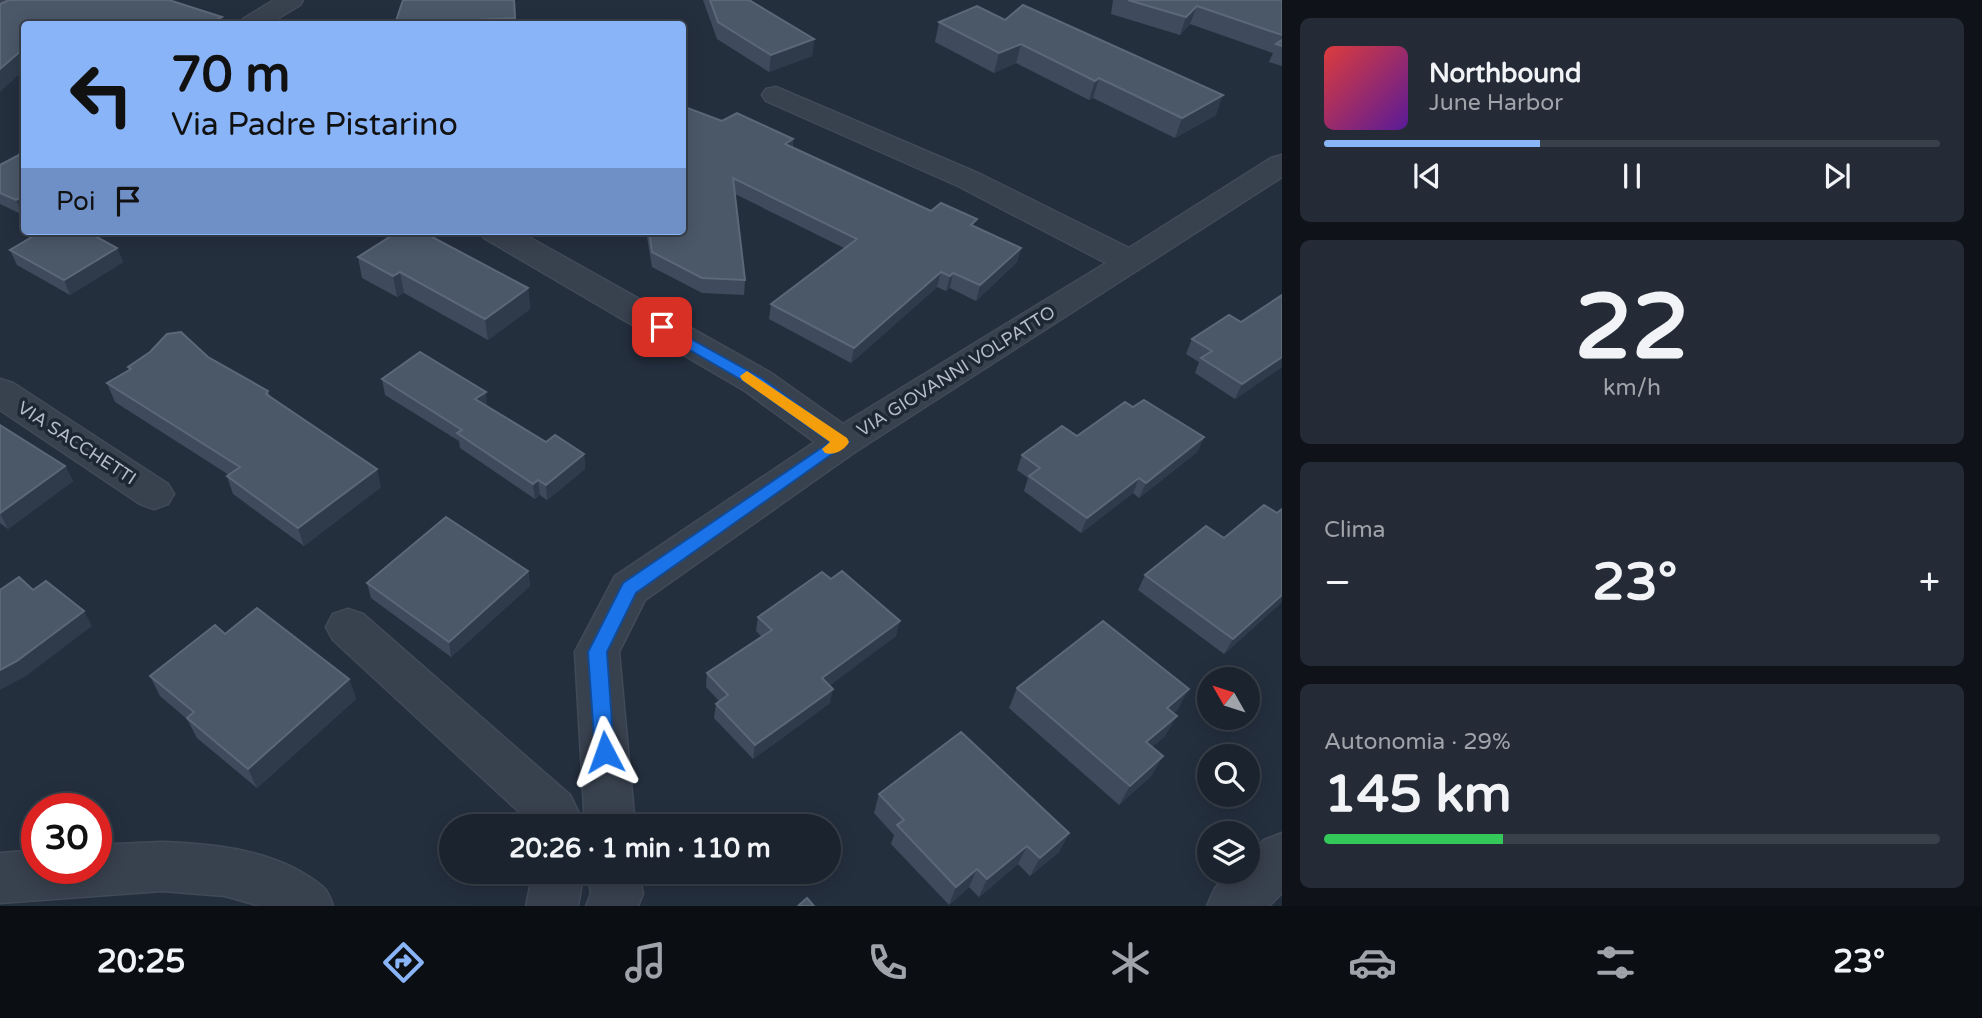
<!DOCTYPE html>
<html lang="it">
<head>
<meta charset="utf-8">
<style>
	:root { --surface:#1b232e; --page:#242b36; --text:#f1f3f6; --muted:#a0a4aa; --line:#39404a; --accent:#8ab4f8 }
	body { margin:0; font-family:"Varela Round",sans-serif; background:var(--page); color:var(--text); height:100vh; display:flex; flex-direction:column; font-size:26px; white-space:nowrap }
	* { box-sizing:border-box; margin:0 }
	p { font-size:23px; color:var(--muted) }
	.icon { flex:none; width:38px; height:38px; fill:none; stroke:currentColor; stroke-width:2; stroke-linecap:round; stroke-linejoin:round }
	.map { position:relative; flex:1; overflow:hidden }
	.details { display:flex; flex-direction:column; gap:18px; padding:18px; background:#0f1319; width:700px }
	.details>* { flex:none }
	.banner { position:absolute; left:21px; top:21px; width:665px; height:214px; border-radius:7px; box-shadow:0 4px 18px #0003,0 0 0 2px var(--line); background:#8ab4f8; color:#111; overflow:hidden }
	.needle { width:46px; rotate:309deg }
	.controls { position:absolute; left:1197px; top:667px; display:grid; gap:14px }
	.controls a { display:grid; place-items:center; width:63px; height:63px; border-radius:50%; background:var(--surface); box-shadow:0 4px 18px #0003,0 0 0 2px var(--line); font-size:35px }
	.speed { position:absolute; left:21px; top:793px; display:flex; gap:14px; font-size:35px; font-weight:700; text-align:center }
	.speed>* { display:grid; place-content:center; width:91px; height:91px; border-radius:50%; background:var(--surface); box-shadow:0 4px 18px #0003,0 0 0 2px var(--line); line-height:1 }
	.speed .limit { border:10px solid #d22; background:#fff; color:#111 }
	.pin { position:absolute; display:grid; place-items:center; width:60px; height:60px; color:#fff; margin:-30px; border-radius:14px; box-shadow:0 4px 10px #0006 }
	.me { position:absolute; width:77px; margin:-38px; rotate:356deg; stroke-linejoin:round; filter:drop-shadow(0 0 5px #0008) }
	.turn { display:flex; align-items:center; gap:24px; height:147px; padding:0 35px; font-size:32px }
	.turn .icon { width:91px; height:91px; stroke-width:2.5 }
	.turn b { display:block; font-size:49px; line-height:60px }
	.then { display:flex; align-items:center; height:66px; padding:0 35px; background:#0003; gap:14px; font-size:26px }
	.big { font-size:52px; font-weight:700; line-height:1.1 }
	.details .card { flex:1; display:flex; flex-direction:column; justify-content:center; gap:10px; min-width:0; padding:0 24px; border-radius:10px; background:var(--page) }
	.details .dial { align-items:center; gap:0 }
	.dial b { font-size:91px; line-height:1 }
	.song { display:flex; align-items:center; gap:21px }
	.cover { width:84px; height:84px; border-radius:10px; background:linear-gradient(135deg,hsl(0 70% 55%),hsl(270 70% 35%)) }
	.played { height:7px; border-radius:4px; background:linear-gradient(90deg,var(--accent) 35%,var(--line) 35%) }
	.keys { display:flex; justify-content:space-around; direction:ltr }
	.heat { display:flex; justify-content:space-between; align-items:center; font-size:38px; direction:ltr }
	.charge { height:10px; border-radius:5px; background:linear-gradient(90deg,#34c759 29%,var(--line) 0) }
	.trip { position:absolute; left:439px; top:814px; width:402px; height:70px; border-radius:35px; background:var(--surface); box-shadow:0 4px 18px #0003,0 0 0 2px var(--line); font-weight:700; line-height:70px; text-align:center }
	.tabs { display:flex; height:112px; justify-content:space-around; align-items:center; background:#0b0e12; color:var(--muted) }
	.tabs .icon { width:49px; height:49px }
	.tabs .selected { color:var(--accent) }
	.tabs b { font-size:32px; color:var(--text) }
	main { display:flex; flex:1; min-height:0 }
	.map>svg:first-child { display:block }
</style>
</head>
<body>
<main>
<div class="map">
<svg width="1282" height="906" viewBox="0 0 1282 906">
	<rect width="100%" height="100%" fill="#242f3e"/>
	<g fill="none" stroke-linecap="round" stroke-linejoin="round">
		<g stroke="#414a57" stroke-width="3">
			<g id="minor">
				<path d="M0 0H20L17 5 0 11Z"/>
				<path d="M274 0H303L300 5 269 24H240L243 19Z"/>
				<path d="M776 87 980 174 1129 248 1271 158 1282 155V177L855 452 645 600 619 652 635 826H585L575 652 615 576 815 442 745 391 484 238 479 231H518L771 373 843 424 1106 263 958 186 766 101 762 95 766 89Z"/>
				<path d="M0 379 13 383 168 484 174 494 168 504 154 509 140 504 0 410Z"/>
				<path d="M348 609 363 614 570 795 578 811 580 826H530V822L333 640 326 627 333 614Z"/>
				<path d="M1282 833V893L1269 906H1207L1215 888 1231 872H1248V856L1264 840Z"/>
				<path d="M162 842C216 844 279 850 323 887 328 891 331 900 333 906H260L225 896 162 891 0 903V853L37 850V868H96V845Z"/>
				<path d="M533 872H584L578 906H526Z"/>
				<path d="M588 872H639L643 894 638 906H586L591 894Z"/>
			</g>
		</g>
		<use href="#minor" fill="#38414e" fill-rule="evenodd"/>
	</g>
	<g fill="#3f4b5c">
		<path d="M515 0 516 24H395Z"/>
		<path d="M703 0H749L814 39 812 56 769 72 717 39Z"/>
		<path d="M1113 0H1282V66L1269 62 1273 53 1190 24 1180 35 1111 14Z"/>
		<path d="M1005 20 1216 115 1175 138 1093 98 1089 100 1016 63 994 73 935 42 939 22Z"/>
		<path d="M722 121 793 139V148L931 211 975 227 1021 248 1017 262 976 301 950 288 946 291 937 287 851 363 769 319 771 304 844 248 735 194 745 280 744 295 702 293 652 267 646 231H682Z"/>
		<path d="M24 148V214L23 215 0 204V165L19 155Z"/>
		<path d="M117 248 123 262 70 295 17 265 10 250Z"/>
		<path d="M358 257 528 288 530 309 488 340 404 293 397 297 362 278Z"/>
		<path d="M1192 339 1282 367 1235 399 1195 373 1199 362 1186 354Z"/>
		<path d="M208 357 268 391 270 396 381 487 304 546 233 494 227 476 229 475 115 402 107 383 129 370 128 367Z"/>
		<path d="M382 379 487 407 546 442 584 454 585 469 547 500 540 495 535 499 460 448 459 441 385 395Z"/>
		<path d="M1133 407 1204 437 1197 452 1139 498 1133 493 1081 533 1024 491 1028 478 1017 470 1022 455 1077 436Z"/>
		<path d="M0 425 65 466 73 481 8 529 0 523Z"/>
		<path d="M528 571 530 586 451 657 371 598 367 583Z"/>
		<path d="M1145 575 1282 602 1224 654 1138 590Z"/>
		<path d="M758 617 896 636 829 685 830 703 753 759 714 718 716 704 719 701 706 687 707 673 762 637 756 631Z"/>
		<path d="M225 634 349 679 356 699 257 788 197 738 187 719 160 696 150 676Z"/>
		<path d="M1017 688 1178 709 1173 713 1165 736 1152 747 1163 756 1151 776 1119 805 1009 708Z"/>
		<path d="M879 794 1069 833 1059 852 1030 876 1018 864 979 897 969 887 949 905 891 844 894 835 874 813Z"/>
	</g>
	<g fill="#2f3b4b">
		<path d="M1197 6 1190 24 1180 35 1186 17Z"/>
		<path d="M222 17 224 24H208Z"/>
		<path d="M814 39 812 56 769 72 771 55Z"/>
		<path d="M1021 44 1016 63 994 73 999 53Z"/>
		<path d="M24 48V70L0 92V69Z"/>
		<path d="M1099 78 1093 98 1089 100 1095 81Z"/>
		<path d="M1223 95 1216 115 1175 138 1182 118Z"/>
		<path d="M793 139 792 153 785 144Z"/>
		<path d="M24 196V214L23 215 16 200Z"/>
		<path d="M117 248 123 262 70 295 64 280Z"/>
		<path d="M1021 248 1017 262 976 301 980 285Z"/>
		<path d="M400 272 404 293 397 297 393 276Z"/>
		<path d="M941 272 937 287 851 363 854 348Z"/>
		<path d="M953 273 950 288 946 291 950 276Z"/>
		<path d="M528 288 530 309 488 340 485 319Z"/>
		<path d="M1282 357V367L1235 399 1242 384Z"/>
		<path d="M486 392 487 407 475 399Z"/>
		<path d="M1204 437 1197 452 1139 498 1146 483Z"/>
		<path d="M584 454 585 469 547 500 546 485Z"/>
		<path d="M65 466 73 481 8 529 0 513Z"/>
		<path d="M377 469 381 487 304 546 298 528Z"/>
		<path d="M1139 478 1133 493 1081 533 1087 518Z"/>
		<path d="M538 480 540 495 535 499 533 484Z"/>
		<path d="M528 571 530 586 451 657 449 642Z"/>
		<path d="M1282 595V602L1224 654 1233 639Z"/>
		<path d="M84 611 92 626 26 676 0 690V670Z"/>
		<path d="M900 621 896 636 820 693 822 678Z"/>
		<path d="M349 679 356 699 257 788 248 769Z"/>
		<path d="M833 689 830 703 753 759 755 745Z"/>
		<path d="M1189 689 1178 709 1156 728 1167 708Z"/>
		<path d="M1177 716 1165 736 1135 762 1146 742Z"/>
		<path d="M1163 756 1151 776 1119 805 1130 786Z"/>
		<path d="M1069 833 1059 852 1030 876 1040 858Z"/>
		<path d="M1027 846 1018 864 979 897 987 879Z"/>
		<path d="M977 869 969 887 949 905 956 887Z"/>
	</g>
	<g fill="#4b5868" stroke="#5c6777" stroke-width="2">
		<path d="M9 0H169L222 17 208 24H56L52 23 51 24H24V48L0 69V4Z"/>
		<path d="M403 0H514L515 18 455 21 465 24H395Z"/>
		<path d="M710 0H749L814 39 771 55 718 22Z"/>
		<path d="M1128 0H1282V35L1197 6 1186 17Z"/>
		<path d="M1023 5 1223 95 1182 118 1099 78 1095 81 1021 44 999 53 939 22 977 6 1005 20Z"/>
		<path d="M1282 40V46L1276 44Z"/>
		<path d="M682 106 722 121 737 113 793 139 785 144 931 211 941 203 977 219 971 225 1021 248 980 285 953 273 950 276 941 272 854 348 771 304 857 239 733 178 745 280 702 278 652 252 649 231H682Z"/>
		<path d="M24 148V196L16 200 0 193V165L19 155 21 150Z"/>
		<path d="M42 231H86L117 248 64 280 10 250Z"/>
		<path d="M399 231H421L528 288 485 319 400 272 393 276 358 257Z"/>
		<path d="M1282 295V357L1242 384 1201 358 1212 351 1192 339 1229 315 1241 322Z"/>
		<path d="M181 332 208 357 268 391 266 394 377 469 298 528 227 476 240 467 107 383 131 369 128 367 150 352 167 334Z"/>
		<path d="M420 352 486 392 475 399 546 442 555 435 584 454 546 485 538 480 533 484 457 433 462 430 382 379Z"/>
		<path d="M1144 400 1204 437 1146 483 1139 478 1087 518 1029 476 1040 468 1022 455 1062 426 1077 436 1125 402 1133 407Z"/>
		<path d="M0 425 65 466 0 513Z"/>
		<path d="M1264 505 1277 513 1282 509V595L1233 639 1145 575 1206 526 1224 538Z"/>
		<path d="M446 517 528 571 449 642 367 583Z"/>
		<path d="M842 571 900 621 822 678 833 689 755 745 716 704 728 695 707 673 772 630 758 617 822 572 831 579Z"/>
		<path d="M19 577 33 590 46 581 84 611 17 661 0 670V590Z"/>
		<path d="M257 608 349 679 248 769 187 718 194 712 150 676 215 625 225 634Z"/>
		<path d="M1103 621 1189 689 1167 708 1177 716 1146 742 1163 756 1130 786 1017 688Z"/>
		<path d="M961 732 1069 833 1040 858 1027 846 987 879 977 869 956 887 897 825 904 820 879 794Z"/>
		<path d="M807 898 814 906H798Z"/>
	</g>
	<path fill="#1a73e8" stroke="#114b97" stroke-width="2" d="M662 323 763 379 849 442 636 593 607 652 614 752 612 758 605 760 598 758 595 752 588 652 623 583 830 442 752 386 657 331 655 327 657 324Z"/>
	<path fill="#f59e0b" d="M747 371 847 438 849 442C845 450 834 456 825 453L822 449 830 442 742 380 740 376Z"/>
	<g text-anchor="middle" stroke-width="7" stroke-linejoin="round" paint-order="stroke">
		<g font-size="18" fill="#b4bcc9" stroke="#1d2633">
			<text transform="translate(956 371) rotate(-32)" y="6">VIA GIOVANNI VOLPATTO</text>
			<text transform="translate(77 443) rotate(33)" y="6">VIA SACCHETTI</text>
		</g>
	</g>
</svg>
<div class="controls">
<a><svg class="needle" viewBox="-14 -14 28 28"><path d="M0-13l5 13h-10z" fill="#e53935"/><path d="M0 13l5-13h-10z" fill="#a0a4aa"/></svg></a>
<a><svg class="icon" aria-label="search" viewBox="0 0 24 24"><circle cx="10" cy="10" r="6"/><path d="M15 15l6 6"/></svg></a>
<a><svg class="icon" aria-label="layers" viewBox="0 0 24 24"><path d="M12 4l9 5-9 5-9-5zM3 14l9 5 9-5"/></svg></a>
</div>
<div class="speed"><div class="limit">30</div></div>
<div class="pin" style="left:662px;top:327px;background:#d93025"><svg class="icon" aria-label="arrive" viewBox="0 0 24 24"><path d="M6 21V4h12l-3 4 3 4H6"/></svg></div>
<svg class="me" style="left:605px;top:752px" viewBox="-20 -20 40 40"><path d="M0-17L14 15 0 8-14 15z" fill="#1a73e8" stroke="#fff" stroke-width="4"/></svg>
<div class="trip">20:26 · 1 min · 110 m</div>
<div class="banner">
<div class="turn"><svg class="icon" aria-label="left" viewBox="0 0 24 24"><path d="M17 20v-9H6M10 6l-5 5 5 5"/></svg><div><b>70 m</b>Via Padre Pistarino</div></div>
<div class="then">Poi<svg class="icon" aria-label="arrive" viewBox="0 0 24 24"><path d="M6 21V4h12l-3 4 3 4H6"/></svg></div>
</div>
</div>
<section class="details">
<div class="card">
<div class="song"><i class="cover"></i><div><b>Northbound</b><p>June Harbor</p></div></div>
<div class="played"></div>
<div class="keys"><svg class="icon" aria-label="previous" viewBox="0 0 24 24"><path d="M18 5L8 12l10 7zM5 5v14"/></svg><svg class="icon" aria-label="pause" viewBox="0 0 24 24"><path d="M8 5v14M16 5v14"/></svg><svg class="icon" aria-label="next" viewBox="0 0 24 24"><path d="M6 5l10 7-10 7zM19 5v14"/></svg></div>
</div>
<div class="card dial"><b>22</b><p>km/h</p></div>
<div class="card"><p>Clima</p>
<div class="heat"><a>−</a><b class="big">23°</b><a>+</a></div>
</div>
<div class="card"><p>Autonomia · 29%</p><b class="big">145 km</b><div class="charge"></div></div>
</section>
</main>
<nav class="tabs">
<b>20:25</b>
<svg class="icon selected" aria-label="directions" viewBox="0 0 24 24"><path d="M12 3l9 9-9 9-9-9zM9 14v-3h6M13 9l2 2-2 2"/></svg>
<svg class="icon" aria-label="music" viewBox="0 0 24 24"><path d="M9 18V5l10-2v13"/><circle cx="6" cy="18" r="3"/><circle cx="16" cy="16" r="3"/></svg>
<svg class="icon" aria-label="phone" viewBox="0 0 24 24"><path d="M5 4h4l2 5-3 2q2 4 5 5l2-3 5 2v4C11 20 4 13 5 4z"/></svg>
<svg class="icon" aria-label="climate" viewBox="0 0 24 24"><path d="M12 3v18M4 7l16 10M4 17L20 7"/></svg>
<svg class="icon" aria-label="car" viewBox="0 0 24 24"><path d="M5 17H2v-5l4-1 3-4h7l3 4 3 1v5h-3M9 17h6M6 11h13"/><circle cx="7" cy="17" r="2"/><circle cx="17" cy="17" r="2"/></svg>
<svg class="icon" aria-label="filters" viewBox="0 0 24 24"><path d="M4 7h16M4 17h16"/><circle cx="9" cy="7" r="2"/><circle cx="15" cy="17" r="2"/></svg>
<b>23°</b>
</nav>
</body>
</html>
